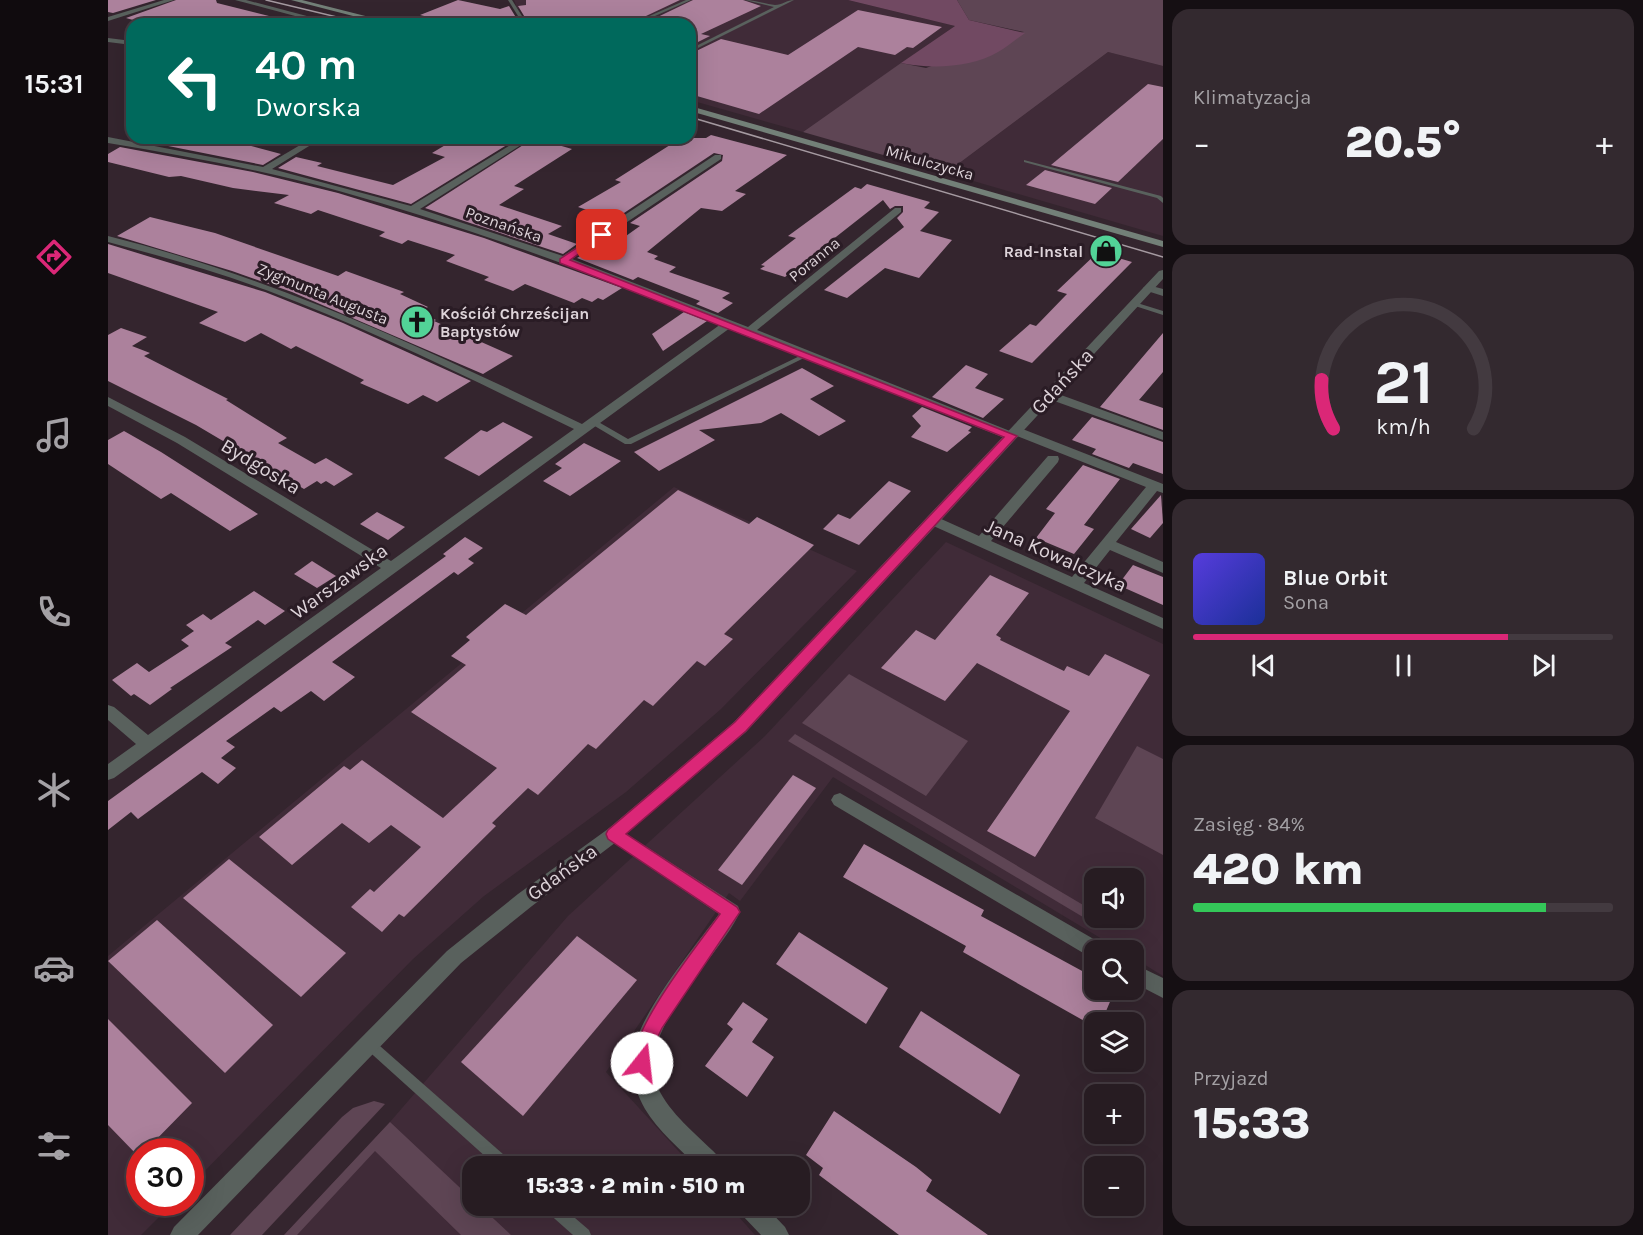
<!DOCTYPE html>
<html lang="pl">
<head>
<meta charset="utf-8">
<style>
	:root { --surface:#271c22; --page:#33292f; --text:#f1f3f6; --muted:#a4a1a5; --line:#433a40; --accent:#db2777 }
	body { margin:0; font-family:Karla,sans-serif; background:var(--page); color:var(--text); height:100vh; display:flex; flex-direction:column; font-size:22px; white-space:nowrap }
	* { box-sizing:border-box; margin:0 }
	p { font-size:20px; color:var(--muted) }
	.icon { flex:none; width:33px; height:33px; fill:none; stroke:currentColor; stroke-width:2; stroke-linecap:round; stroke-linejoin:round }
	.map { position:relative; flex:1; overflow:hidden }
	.sheet { display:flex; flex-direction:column; gap:9px; padding:9px; background:#150f13; width:480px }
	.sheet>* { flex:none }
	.hud { position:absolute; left:18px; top:18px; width:570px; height:126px; border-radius:18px; box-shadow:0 6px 24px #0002,0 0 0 2px var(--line); background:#00695c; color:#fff; overflow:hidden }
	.fabs { position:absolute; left:976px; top:868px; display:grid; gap:12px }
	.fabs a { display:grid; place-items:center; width:60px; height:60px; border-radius:12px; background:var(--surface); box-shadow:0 6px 24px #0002,0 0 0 2px var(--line); font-size:30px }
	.speed { position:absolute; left:18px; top:1138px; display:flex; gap:12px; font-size:30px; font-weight:700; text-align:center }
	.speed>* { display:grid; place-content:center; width:78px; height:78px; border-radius:50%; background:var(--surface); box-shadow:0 6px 24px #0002,0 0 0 2px var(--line); line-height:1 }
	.speed .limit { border:9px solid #d22; background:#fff; color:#111 }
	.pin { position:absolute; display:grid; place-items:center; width:51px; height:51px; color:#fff; margin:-26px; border-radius:12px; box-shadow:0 3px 9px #0006 }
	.me { position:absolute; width:66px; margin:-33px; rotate:16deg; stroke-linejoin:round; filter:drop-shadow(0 0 4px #0008) }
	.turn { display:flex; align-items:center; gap:21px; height:126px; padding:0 30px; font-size:27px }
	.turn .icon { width:78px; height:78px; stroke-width:2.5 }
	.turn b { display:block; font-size:42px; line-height:51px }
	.big { font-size:45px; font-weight:800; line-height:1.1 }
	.sheet .widget { flex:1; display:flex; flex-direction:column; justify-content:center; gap:9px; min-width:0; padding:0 21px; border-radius:18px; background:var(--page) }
	.sheet .dial { align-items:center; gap:0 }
	.dial svg { height:156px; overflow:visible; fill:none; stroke:var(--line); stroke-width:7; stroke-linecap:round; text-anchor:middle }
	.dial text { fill:var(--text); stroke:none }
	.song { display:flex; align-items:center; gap:18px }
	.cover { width:72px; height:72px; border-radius:9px; background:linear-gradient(135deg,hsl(250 70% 55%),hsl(230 70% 35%)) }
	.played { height:6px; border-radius:3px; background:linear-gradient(90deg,var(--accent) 75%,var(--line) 75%) }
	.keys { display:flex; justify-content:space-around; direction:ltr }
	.heat { display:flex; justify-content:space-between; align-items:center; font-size:33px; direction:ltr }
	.charge { height:9px; border-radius:4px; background:linear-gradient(90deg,#34c759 84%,var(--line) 0) }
	.trip { position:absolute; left:354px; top:1156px; width:348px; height:60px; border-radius:18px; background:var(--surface); box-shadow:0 6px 24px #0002,0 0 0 2px var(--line); font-weight:800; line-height:60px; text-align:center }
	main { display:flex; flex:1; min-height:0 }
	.dock { display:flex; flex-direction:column; width:108px; justify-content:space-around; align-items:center; background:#100b0e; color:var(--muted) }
	.dock .icon { width:42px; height:42px }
	.dock .on { color:var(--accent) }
	.dock b { font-size:27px; color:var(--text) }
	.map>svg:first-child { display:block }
</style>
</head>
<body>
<main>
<nav class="dock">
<b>15:31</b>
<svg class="icon on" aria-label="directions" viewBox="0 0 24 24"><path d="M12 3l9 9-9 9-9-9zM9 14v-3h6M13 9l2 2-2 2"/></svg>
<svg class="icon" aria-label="music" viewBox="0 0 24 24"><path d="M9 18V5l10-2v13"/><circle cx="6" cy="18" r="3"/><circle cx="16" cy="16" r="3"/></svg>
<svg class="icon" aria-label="phone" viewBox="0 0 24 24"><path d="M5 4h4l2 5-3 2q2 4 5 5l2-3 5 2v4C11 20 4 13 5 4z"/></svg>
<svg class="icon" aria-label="climate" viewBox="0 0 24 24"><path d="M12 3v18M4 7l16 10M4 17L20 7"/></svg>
<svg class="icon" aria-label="car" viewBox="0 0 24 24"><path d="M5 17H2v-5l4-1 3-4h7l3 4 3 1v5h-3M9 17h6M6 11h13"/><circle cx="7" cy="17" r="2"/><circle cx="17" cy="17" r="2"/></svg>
<svg class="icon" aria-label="filters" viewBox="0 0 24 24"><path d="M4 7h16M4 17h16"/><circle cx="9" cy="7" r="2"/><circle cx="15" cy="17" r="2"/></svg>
</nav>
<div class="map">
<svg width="1055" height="1235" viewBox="0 0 1055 1235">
	<rect width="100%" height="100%" fill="#34252e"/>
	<g fill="#402b38" fill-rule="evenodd">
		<path d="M406 0H740L847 26 695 132 582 100V24H432L446 17 409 8Z"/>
		<path d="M1000 52 1055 66V236L838 173Z"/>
		<path d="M566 487 749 571 613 709 518 792 376 896 305 959 83 1185 82 1152H32V1203H65L33 1235H0V956Z"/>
		<path d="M838 542 1055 644V976L1026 958V951H1014L725 777 632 901 621 893 498 1072 585 1167H364V1206H621L647 1235H176L282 1122 460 916 657 736ZM987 879H1026V918H987Z"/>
	</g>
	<g fill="#5e4554">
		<path d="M849 0H1055V66L1000 52 838 173 695 132 793 63 818 68 916 32 861 20Z"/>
		<path d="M741 674 860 741 818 796 694 723Z"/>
		<path d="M687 734 987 912V918L1000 920 995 929 680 741Z"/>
		<path d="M1029 746 1055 759V855L987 818Z"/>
		<path d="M266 1101 277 1104 154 1235H122L234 1117 245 1108Z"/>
		<path d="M282 1122 364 1199V1206H372L403 1235H353L267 1151 189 1235H176Z"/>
	</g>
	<path fill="#714962" d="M740 0H849L861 20 917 33C908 39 899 47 890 52 864 68 822 69 793 63L847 26Z"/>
	<g fill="#ac819c">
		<path d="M0 0H48L5 13 0 12Z"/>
		<path d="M68 0H108L109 3 165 17 164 24H91L68 17 39 24 18 18Z"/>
		<path d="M350 0 392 9 401 6 412 24H350L312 15Z"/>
		<path d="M418 0H572L521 24H421L410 6 418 5Z"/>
		<path d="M585 0H635L653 6 593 34 602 36 582 46V24H535Z"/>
		<path d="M750 10 834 27 805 48 799 47 787 55 750 47 651 114 582 94V54L613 39 680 55Z"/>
		<path d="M1040 84 1055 87V139L1010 182 943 165Z"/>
		<path d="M603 135 679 155 627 191 638 194 614 211 593 208 539 252 550 256 546 259 568 267 561 272 622 293 614 298 625 303 610 313 588 304 592 301 530 277 525 280 469 258 483 249 494 253 532 226 522 223 614 161 615 155 606 153 507 219 470 207 513 182 507 180 573 138H598Z"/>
		<path d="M27 138H113L173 154 155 165 25 139Z"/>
		<path d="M349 138H410L303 204 170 168 188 157 214 163 209 166 285 185 337 157 324 153Z"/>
		<path d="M426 138 464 149 406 186 416 189 391 205 454 226 440 234 469 244 455 254 317 208Z"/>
		<path d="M12 147 145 172 230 193 376 238 514 288 495 300 490 298 484 302 474 298 466 303 417 284 405 291 376 280 381 277 338 261 347 255 300 240 294 244 271 236 277 232 210 210 203 214 166 203 181 195 125 188 73 176 61 177 0 162V154Z"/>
		<path d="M937 170 1004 188 987 204 918 185Z"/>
		<path d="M759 184 822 202 816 208 831 212 812 231 844 240 811 278 777 268 739 298 716 290 796 227 789 218 795 212V206H787L782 209 775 200 677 277 652 269 657 266 653 265 688 238 680 236 747 187 753 189Z"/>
		<path d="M42 217 107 233 230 276 238 271 296 292 292 294 320 307 311 312 328 320 326 321 405 356 375 374 184 292 124 271 9 236Z"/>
		<path d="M0 244 157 292 235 323 363 381 329 402 315 395 300 404 252 383 256 380 188 346 183 349 153 333 137 342 91 323 110 312 0 273Z"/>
		<path d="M990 252 1024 262 924 363 891 351 922 324 928 326 959 294 949 291Z"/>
		<path d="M576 312 599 321 555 351 544 334Z"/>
		<path d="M13 328 39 337 24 346 42 353 36 356 120 399 118 400 179 438 170 443 207 464 218 458 245 474 226 486 218 481 213 484 209 481 196 489 88 425 0 381V335Z"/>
		<path d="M1055 333V372L1031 400 1055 408V430L992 407Z"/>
		<path d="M858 365 880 374 867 388 896 399 875 418 824 397Z"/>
		<path d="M694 368 726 386 702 399 738 421 711 436 673 413 653 423 591 430 607 440 551 471 526 452Z"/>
		<path d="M814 407 864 427 860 431 863 432 839 452 803 437 813 426 804 416Z"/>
		<path d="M984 417 1055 442V474L1025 463 1021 468 984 454 988 449 964 440Z"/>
		<path d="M395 422 425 437 371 476 336 458 373 430 379 432Z"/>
		<path d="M16 431 53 452 150 514 122 531 63 493 53 499 0 464V440Z"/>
		<path d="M476 443 513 461 462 496 435 481 454 468 447 464Z"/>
		<path d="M975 465 1012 479 976 525 986 529 966 554 928 538 947 513 938 509Z"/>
		<path d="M781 481 803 491 751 545 715 529 730 514 742 519Z"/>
		<path d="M570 490 641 524 649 517 706 545 616 634 625 639 597 666 589 661 545 706 536 700 488 749 480 744 430 795 420 788 384 823 388 826 296 917 291 914 274 932 243 907 262 889 266 892 313 847 283 825 261 843 234 823 184 865 151 837 236 766 242 770 254 760 335 818 389 768 303 712 358 665 343 656 362 640 358 637 397 604 418 615Z"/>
		<path d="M1053 495 1055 523 1042 538 1023 529Z"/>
		<path d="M269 512 297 527 280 540 252 524Z"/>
		<path d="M357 537 375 548 360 559 366 563 350 575 346 572 224 662 247 677 216 701 203 691 173 712 166 707 118 741 127 747 113 758 128 768 110 784 94 772 30 819 23 812 0 830V801L338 556 335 554Z"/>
		<path d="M204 561 228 576 209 588 186 574Z"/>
		<path d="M1025 565 1055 577V605L1010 585Z"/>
		<path d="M882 575 921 593 888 635 893 638 892 640 956 671 959 666 981 676 997 654 1042 675 927 857 879 831 962 711 869 663 837 701 773 668 808 630 827 640Z"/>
		<path d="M146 591 177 611 157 625 150 620 117 643 124 647 62 688 64 689 42 705 26 694 23 696 4 680 29 663 41 672 81 646 73 640 86 631 78 625 95 614 103 620Z"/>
		<path d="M685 775 708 788 634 885 610 870Z"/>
		<path d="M756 844 876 910 873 916 987 978V990H1007L993 1023H987V1027L916 987 855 952 858 946 735 877Z"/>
		<path d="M121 859 238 953 193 997 75 898Z"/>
		<path d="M49 920 165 1025 117 1073 0 961Z"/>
		<path d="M691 932 780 988 758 1024 668 964Z"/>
		<path d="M469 936 529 980 415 1116 353 1062Z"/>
		<path d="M635 1002 660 1019 644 1042 666 1057 639 1097 597 1066 625 1029 619 1024Z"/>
		<path d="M813 1011 912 1075 892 1114 791 1047Z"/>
		<path d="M0 1019 84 1103 36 1152H32L31 1157 0 1125Z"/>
		<path d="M726 1111 808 1167 824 1180 818 1191 880 1235H791L711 1175 715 1168 698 1155Z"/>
	</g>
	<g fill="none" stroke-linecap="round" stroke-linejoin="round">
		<g fill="#59615d" fill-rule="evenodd">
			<path d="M400 0H404L419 24H415Z"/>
			<path d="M578 0H583L529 24H523Z"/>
			<path d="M637 0C647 0 657 4 667 5 674 5 679 0 686 0L582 52V49L666 7Z"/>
			<path d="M916 160 1053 196 1055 198V203L1049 198 916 162Z"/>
			<path d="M1026 302 1055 311V315L1024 305 1023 304Z"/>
			<path d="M698 353 701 355 700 356 523 444H517L480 422 484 420H487L520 439Z"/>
			<path d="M260 1037 264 1039 404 1162 406 1167H389L256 1047 254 1043 256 1039Z"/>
			<path d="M436 1206H453L481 1230 483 1235H465L438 1211Z"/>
		</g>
		<g fill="#59615d" fill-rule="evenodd">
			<path d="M56 0H66L0 21V17Z"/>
			<path d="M127 0H138L229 24H217Z"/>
			<path d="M0 38 24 41V45L0 42Z"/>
			<path d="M0 137 155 167 204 138H214L164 169 303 206 414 138H424L312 209 455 256 607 155H613V159L464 259 640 327 787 208H793V212L649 330 902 431 904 428H912L1055 484V493L1049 491 1008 542 1055 562V573L1002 550 976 583 1055 618V629L821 524 819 521 826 517 831 518 871 536 940 456H950L951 459 950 462 883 541 964 577 1038 487 909 436 907 439H899L622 328 6 778 0 780V764L28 744 0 720V705L6 707 40 735 273 568 69 443 0 406V397L77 437 283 561 466 429C365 380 263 329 158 290 106 271 53 256 0 242V236C170 279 316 348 474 424L613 324C488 274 362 228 231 191 155 170 78 156 0 143Z"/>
			<path d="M1040 285 1055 289V296L1036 290 1035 288Z"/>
			<path d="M942 391 1055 432V440L938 398V392Z"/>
			<path d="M732 793 996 945 999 951H987V959L982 957 726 805 723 800 726 795Z"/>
			<path d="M506 826 630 906 632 912C610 960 521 1035 552 1092 566 1118 592 1137 613 1159L616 1167H590C572 1149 550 1131 537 1109 530 1096 523 1080 523 1065 524 1020 584 951 611 914L500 839 497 834 500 829Z"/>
			<path d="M1026 964 1055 978V998L1026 983Z"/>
			<path d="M630 1206H657L677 1227 681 1235H653L633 1214Z"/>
		</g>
		<path fill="#59615d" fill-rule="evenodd" d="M1055 270V279L638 732 512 839 424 906 353 963 90 1235H62L66 1227 339 951 410 894 500 829 626 722 1051 271Z"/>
		<g fill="#738078" fill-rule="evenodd">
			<path d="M183 0H194L289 24H276Z"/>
			<path d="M582 106 1055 241V247L582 111Z"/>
		</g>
		<g stroke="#a59aa1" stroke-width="1.5">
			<path d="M158 0 258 24"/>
			<path d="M582 117 1055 257"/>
		</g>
	</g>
	<path fill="#db2777" stroke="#8e194d" stroke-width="1.5" d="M491 233 498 235 462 260 909 436 638 731 518 834 629 907 632 912 554 1028 547 1043 540 1069 534 1072 527 1069C514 1038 592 942 612 914L500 839 498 834 500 830 627 722 896 437 452 263V259Z"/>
	<defs>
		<g id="shop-disc" transform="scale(1.725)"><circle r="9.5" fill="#52d397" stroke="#2a1c25"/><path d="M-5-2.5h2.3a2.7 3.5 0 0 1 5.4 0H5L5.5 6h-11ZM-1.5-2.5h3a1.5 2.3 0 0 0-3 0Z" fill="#111"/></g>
		<g id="church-disc" transform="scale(1.725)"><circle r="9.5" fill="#52d397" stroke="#2a1c25"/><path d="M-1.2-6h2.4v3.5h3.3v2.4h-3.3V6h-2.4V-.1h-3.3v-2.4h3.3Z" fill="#111"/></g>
	</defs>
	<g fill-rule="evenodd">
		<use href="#shop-disc" x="998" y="251"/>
		<use href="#church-disc" x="309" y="322"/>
	</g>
	<g text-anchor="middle" stroke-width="6" stroke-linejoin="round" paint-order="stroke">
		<g font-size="16" fill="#ddd3d9" stroke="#2a1c25">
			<text transform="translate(822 162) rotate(16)" y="6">Mikulczycka</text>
			<text transform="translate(396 224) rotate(19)" y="6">Poznańska</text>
			<text transform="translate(706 259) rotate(-39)" y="6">Poranna</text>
			<text transform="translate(215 293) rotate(22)" y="6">Zygmunta Augusta</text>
		</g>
		<g font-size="16" font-weight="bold" fill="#ddd3d9" stroke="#2a1c25" text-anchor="end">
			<text x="975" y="257">Rad-Instal</text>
			<text x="332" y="319" text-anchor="start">Kościół Chrześcijan<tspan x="332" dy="18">Baptystów</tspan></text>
		</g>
		<g font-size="20" fill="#ddd3d9" stroke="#2a1c25">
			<text transform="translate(954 381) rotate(-47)" y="7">Gdańska</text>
			<text transform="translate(153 466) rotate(31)" y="7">Bydgoska</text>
			<text transform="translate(948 555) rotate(24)" y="7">Jana Kowalczyka</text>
			<text transform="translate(231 581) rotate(-36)" y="7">Warszawska</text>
			<text transform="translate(454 872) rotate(-36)" y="7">Gdańska</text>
		</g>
	</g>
</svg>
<div class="fabs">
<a><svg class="icon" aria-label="sound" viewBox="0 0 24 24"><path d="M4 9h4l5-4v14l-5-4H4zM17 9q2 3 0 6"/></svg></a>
<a><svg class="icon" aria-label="search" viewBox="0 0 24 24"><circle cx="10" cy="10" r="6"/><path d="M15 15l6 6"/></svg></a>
<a><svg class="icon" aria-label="layers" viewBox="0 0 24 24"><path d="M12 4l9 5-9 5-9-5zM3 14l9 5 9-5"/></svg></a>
<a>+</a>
<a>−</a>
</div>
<div class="speed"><div class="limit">30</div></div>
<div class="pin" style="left:494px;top:235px;background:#d93025"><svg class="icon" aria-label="arrive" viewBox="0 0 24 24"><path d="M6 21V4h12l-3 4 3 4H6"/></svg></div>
<svg class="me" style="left:534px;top:1063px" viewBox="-20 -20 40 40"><circle r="19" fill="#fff"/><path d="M0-13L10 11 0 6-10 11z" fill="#db2777"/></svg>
<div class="trip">15:33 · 2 min · 510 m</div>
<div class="hud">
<div class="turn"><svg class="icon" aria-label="left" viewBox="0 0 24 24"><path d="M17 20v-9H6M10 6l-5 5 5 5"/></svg><div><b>40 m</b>Dworska</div></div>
</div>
</div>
<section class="sheet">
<div class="widget"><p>Klimatyzacja</p>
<div class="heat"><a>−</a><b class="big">20.5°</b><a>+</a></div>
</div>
<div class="widget dial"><svg viewBox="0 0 100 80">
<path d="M14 69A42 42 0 1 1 86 69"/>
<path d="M14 69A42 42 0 0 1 8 44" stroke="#db2777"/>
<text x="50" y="56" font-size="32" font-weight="700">21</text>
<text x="50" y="72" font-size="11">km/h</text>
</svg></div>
<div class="widget">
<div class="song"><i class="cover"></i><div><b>Blue Orbit</b><p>Sona</p></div></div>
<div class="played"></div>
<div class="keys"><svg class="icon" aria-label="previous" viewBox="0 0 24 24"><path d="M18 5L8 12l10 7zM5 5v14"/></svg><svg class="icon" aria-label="pause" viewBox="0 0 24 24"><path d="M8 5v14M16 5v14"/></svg><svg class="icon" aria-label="next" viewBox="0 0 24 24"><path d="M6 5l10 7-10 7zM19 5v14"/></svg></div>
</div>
<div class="widget"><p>Zasięg · 84%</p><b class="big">420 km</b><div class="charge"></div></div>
<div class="widget"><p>Przyjazd</p><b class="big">15:33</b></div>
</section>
</main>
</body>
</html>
